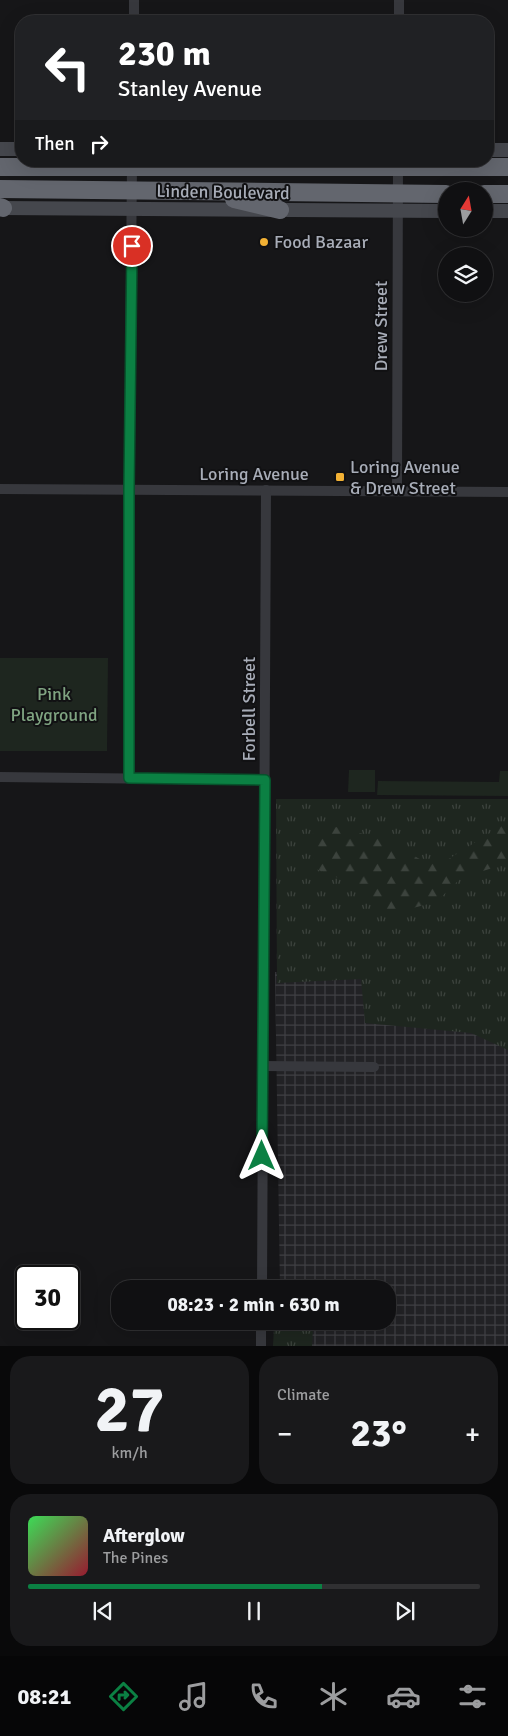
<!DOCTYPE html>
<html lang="en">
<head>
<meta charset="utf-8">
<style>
	:root { --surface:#101012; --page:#19191b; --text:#f1f3f6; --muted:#9c9d9f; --line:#303032; --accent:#0b8043 }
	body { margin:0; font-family:Signika,sans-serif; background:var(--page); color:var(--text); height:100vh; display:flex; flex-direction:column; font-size:19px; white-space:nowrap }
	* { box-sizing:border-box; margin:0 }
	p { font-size:16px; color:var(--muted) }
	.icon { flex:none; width:28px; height:28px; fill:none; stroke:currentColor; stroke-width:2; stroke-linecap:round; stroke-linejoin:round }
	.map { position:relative; height:1346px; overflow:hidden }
	.details { display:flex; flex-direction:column; gap:10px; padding:10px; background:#09090a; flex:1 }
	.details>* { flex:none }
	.top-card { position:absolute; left:15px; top:15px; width:479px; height:152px; border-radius:20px; box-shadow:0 5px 20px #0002,0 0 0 1px var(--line); background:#202124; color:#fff; overflow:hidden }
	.needle { width:32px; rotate:11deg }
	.fabs { position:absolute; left:438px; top:182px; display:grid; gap:10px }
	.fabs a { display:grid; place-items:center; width:55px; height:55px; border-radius:50%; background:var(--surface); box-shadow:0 5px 20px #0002,0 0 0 1px var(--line); font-size:25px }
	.speed { position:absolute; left:15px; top:1265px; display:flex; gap:10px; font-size:25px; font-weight:700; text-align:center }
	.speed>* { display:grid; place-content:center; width:65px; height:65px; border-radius:50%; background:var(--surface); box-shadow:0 5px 20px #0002,0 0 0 1px var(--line); line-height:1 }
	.speed .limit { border:2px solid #111; border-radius:8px; background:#fff; color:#111 }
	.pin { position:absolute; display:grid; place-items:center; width:42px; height:42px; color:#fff; margin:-21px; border:2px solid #fff; border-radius:50%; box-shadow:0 1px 5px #0007 }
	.me { position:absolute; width:55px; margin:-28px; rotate:0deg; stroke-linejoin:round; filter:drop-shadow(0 0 4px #0008) }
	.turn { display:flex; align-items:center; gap:18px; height:105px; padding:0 20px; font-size:22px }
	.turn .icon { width:65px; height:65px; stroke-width:2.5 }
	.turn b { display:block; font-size:35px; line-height:42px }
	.then { display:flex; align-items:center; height:48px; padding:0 20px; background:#0003; gap:10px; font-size:19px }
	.big { font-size:38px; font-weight:700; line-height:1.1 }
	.details .widget { flex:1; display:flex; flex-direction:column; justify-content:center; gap:8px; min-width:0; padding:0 18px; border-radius:20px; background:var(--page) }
	.details .dial { align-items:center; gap:0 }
	.dial b { font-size:65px; line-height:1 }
	.song { display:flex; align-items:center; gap:15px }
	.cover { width:60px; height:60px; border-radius:8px; background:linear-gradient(135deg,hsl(130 70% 55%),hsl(350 70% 35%)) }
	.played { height:5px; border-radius:2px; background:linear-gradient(90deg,var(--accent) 65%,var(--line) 65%) }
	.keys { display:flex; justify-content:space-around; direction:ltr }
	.heat { display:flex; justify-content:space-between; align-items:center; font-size:28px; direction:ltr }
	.details .tiles { flex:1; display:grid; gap:10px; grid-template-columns:1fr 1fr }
	.widget:last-child { grid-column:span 2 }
	.trip { position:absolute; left:111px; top:1280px; width:285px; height:50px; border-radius:20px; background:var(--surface); box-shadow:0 5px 20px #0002,0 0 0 1px var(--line); font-weight:700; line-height:50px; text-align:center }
	.dock { display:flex; height:80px; justify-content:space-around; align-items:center; background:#060607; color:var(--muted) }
	.dock .icon { width:35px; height:35px }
	.dock .selected { color:var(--accent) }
	.dock b { font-size:22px; color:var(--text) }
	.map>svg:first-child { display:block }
</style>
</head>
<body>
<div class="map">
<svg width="508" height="1346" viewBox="0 0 508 1346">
	<defs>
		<pattern id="industrial-grid" width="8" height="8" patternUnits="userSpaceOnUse" patternTransform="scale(1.25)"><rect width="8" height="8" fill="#222225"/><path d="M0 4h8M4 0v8" fill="none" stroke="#3f3f43"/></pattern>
		<pattern id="grass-tufts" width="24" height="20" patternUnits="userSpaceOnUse" patternTransform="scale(1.25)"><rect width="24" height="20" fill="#1e261f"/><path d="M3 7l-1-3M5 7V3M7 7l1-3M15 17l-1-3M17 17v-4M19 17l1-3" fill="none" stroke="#3c433d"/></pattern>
		<pattern id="forest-firs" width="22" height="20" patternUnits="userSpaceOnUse" patternTransform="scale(1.25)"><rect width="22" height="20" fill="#1e261f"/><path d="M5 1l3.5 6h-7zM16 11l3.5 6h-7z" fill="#3c433d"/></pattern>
	</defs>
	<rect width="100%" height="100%" fill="#161618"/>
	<path fill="url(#industrial-grid)" d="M275 972 508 974V1346H281V1321H388V1289H280Z"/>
	<g fill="url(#grass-tufts)">
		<path d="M276 799H508V1050L471 1033 365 1023 361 979 277 983Z"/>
		<path d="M313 1328 312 1346H273L274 1329Z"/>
	</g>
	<path fill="url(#forest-firs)" d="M503 825H508V863L461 878 436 902 390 914 363 888 316 869 309 835 336 827 383 839 427 863 447 860Z"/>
	<g fill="#1e261f">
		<path d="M0 658H108L107 751H0Z"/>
		<path d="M349 770H375V792H348Z"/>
		<path d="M500 771H508V796L377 795 378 781 499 782Z"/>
	</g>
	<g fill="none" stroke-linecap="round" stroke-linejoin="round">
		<g stroke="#37383d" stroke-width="10">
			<path d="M134 21V0"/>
			<path d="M399 21V0"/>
			<path d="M0 489 508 492"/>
			<path d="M397 491 398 162"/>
			<path d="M0 777 265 780"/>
			<path d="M129 778V490L132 164"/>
			<path d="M263 1066 374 1067"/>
			<path d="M262 1289 266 490"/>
			<path d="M261 1346V1321"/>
		</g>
		<g stroke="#45474d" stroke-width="14">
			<path d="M0 149H21"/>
			<path d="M488 150H508"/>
			<path d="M0 208 446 211"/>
			<path d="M484 211H508"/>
		</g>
		<g stroke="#63666e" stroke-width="18">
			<path d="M0 167H508"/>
			<path d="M0 189 446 194"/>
			<path d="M484 194H508"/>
			<path d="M234 199 280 210"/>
			<path d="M0 207 3 208"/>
		</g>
	</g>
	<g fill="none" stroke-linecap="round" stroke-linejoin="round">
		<g stroke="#07532c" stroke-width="12">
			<path id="route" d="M132 246 129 490V778L265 780 262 1156"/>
		</g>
		<use href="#route" stroke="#0b8043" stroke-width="9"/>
	</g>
	<g fill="#f2b134" stroke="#111113" stroke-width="2">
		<circle cx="264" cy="242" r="5"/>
		<rect x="335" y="472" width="10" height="10" rx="2.5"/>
	</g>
	<g text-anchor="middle" stroke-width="4" stroke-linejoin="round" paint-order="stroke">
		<g font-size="18" fill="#a8adb8" stroke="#111113">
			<text transform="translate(223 192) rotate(1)" y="6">Linden Boulevard</text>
			<text transform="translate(381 326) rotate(-90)" y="6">Drew Street</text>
			<text x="254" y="480">Loring Avenue</text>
			<text transform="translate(249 709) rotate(-90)" y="6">Forbell Street</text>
		</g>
		<g font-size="18" fill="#a8adb8" stroke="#111113" text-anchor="start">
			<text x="274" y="248">Food Bazaar</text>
			<text x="350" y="473">Loring Avenue<tspan x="350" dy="21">&amp; Drew Street</tspan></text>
		</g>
		<g font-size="18" fill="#7fa381" stroke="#111113">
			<text x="54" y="700">Pink<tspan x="54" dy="21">Playground</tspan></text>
		</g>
	</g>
</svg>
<div class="fabs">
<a><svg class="needle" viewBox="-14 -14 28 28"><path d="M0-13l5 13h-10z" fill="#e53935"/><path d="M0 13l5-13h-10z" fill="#9c9d9f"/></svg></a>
<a><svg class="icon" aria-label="layers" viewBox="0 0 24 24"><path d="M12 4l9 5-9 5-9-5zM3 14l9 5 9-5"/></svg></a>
</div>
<div class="speed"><div class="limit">30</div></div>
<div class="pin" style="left:132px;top:246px;background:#d93025"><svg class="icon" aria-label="arrive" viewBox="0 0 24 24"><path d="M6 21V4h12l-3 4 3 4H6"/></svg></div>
<svg class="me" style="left:262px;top:1156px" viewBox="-20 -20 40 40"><path d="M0-17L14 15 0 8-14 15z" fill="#0b8043" stroke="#fff" stroke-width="4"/></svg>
<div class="trip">08:23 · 2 min · 630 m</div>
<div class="top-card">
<div class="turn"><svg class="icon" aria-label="left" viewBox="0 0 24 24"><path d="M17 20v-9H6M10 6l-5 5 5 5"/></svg><div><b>230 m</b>Stanley Avenue</div></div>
<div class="then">Then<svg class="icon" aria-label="right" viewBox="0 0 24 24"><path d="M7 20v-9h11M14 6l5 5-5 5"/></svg></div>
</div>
</div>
<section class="details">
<div class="tiles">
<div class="widget dial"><b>27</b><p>km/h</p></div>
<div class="widget"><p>Climate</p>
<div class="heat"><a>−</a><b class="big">23°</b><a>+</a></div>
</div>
<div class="widget">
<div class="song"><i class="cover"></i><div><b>Afterglow</b><p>The Pines</p></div></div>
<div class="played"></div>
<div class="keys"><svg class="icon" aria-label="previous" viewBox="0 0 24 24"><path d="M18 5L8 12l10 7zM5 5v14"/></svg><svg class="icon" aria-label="pause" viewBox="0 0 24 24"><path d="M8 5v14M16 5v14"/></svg><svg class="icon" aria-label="next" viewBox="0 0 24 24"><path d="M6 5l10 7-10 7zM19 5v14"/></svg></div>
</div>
</div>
</section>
<nav class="dock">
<b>08:21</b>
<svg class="icon selected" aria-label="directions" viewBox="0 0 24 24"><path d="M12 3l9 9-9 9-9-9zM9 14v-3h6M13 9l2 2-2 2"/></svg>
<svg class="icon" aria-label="music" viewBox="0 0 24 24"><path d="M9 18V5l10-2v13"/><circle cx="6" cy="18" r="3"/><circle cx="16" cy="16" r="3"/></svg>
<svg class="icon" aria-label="phone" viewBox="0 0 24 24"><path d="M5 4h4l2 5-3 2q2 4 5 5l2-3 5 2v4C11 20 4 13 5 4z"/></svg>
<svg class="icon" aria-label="climate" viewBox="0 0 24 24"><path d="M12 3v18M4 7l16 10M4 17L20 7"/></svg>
<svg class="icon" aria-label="car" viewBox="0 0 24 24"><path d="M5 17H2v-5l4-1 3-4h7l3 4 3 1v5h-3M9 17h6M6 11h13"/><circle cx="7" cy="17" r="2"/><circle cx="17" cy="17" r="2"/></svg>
<svg class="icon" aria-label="filters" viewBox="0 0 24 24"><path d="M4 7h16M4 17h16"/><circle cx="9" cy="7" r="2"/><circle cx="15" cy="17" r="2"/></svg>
</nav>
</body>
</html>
